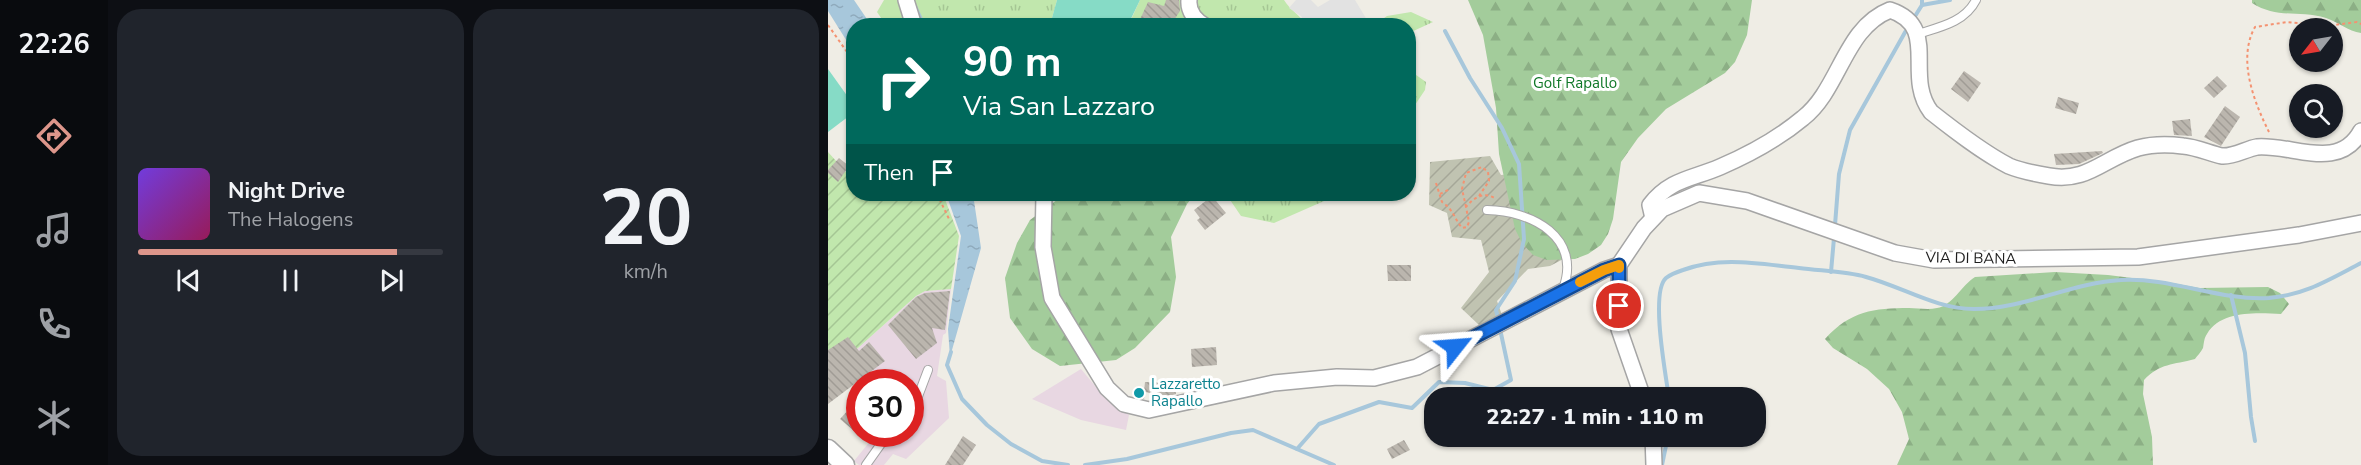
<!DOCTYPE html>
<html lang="en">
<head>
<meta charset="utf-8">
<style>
	:root { --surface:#171b24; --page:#20242c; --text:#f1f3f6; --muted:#9ea1a6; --line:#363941; --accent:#dd968b }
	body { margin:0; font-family:"Nunito Sans",sans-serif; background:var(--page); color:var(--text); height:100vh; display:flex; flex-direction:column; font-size:22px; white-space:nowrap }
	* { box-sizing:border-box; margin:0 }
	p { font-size:20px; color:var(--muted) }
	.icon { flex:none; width:33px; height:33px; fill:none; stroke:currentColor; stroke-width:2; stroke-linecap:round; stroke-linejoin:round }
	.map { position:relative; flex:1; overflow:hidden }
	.sheet { display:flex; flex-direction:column; gap:9px; padding:9px; background:#0d0f14; width:720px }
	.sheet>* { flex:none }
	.guide { position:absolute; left:18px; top:18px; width:570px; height:183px; border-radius:24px; box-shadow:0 2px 4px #0004; background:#00695c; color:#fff; overflow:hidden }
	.needle { width:39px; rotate:239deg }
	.controls { position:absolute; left:1461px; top:18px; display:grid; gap:12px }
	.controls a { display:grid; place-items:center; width:54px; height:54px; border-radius:50%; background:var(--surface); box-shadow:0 2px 4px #0004; font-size:30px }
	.speed { position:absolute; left:18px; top:369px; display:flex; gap:12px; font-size:30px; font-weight:700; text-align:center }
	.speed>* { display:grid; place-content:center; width:78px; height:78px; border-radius:50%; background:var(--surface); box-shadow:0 2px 4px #0004; line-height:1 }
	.speed .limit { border:9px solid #d22; background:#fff; color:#111 }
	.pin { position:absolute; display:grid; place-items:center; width:51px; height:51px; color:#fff; margin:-26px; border:3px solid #fff; border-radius:50%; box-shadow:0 2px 6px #0007 }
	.me { position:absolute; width:66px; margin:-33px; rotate:62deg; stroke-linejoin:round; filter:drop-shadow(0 0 4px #0008) }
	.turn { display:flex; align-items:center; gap:21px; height:126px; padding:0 18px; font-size:27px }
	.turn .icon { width:78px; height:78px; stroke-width:2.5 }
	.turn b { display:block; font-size:42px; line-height:51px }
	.then { display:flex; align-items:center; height:57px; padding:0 18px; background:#0003; gap:12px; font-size:22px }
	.sheet .tile { flex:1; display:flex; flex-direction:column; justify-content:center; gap:9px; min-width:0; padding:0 21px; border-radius:24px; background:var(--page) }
	.sheet .dial { align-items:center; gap:0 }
	.dial b { font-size:78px; line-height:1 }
	.song { display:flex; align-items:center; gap:18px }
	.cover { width:72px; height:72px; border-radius:9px; background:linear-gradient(135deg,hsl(260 70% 55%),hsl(330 70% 35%)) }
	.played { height:6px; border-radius:3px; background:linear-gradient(90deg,var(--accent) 85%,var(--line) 85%) }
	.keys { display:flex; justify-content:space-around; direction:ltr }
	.sheet .tiles { flex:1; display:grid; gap:9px; grid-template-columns:repeat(2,1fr) }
	.trip { position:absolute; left:596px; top:387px; width:342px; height:60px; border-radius:24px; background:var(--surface); box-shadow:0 2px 4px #0004; font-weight:800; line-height:60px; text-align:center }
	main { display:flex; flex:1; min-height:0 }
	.tabs { display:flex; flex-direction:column; width:108px; justify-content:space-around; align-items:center; background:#090b0e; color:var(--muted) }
	.tabs .icon { width:42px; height:42px }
	.tabs .current { color:var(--accent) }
	.tabs b { font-size:27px; color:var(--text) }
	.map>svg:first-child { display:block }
</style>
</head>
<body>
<main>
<nav class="tabs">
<b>22:26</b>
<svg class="icon current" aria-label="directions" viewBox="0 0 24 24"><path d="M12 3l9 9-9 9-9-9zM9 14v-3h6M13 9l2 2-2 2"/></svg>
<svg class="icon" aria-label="music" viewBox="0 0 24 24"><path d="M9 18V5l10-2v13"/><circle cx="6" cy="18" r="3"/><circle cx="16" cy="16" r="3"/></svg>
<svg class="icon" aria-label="phone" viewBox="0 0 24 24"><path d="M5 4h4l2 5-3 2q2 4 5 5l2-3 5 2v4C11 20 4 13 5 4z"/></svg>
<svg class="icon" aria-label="climate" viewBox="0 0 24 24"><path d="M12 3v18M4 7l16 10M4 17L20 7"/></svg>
</nav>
<section class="sheet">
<div class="tiles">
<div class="tile">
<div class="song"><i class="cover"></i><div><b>Night Drive</b><p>The Halogens</p></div></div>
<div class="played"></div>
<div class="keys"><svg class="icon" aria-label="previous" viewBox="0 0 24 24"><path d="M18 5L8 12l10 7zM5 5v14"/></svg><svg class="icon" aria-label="pause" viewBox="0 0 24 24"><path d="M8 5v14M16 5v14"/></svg><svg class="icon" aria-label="next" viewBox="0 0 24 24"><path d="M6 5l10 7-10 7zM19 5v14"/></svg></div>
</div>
<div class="tile dial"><b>20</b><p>km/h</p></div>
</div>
</section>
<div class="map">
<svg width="1533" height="465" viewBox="0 0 1533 465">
	<defs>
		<pattern id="construction-furrows" width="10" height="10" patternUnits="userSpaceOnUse" patternTransform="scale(1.5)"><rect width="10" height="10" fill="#c0c3b1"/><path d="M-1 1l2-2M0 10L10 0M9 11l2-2" fill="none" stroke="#a5a798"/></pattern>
		<pattern id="grass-tufts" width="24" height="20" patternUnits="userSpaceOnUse" patternTransform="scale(1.5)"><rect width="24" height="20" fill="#c1e7ad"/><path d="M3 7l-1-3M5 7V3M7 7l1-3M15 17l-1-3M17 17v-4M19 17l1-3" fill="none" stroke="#a5c694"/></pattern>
		<pattern id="forest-firs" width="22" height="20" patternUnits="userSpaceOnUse" patternTransform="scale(1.5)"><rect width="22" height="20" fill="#a3cc9b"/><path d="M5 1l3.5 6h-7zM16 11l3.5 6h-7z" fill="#8caf85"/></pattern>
		<pattern id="garden-furrows" width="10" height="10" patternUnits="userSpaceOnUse" patternTransform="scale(1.5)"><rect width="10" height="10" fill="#c1e7ad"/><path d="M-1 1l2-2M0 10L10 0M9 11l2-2" fill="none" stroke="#a5c694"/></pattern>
		<pattern id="water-ripples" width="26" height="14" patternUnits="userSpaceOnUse" patternTransform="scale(1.5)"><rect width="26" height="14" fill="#a7c7db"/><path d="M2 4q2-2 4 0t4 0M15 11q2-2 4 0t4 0" fill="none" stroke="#8faabc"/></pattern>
		<pattern id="building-back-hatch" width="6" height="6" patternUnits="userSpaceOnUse" patternTransform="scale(1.5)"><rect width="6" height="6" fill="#bbb6ae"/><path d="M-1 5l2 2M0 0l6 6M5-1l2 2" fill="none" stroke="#a09c95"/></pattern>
	</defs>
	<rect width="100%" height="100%" fill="#efede5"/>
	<g fill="#e8d7e2">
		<path d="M123 289 118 333 115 335 109 376 118 381 121 418 78 459 65 454 56 465H31L26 461 48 434H82V382H42L21 356 88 296 97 291Z"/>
		<path d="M253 369 277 398 301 415 298 430 253 420 204 399Z"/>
	</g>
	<path fill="url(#construction-furrows)" d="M662 156 673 175 710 171 743 255 722 266 700 269 669 301 674 315 651 325 633 308 661 272 653 240 624 237 619 213 601 205 602 162Z"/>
	<g fill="url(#grass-tufts)">
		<path d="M56 0H229L222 25H58L49 12Z"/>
		<path d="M312 0H456C462 10 472 15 478 25L300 26Z"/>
		<path d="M583 12 605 22 581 33 580 26 546 25 559 16Z"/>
		<path d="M581 70 598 82 597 90 581 114Z"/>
		<path d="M398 194H512L446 223 413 216Z"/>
	</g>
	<g fill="url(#forest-firs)">
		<path d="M640 0H924L919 35 907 62 897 73 838 109 810 138 793 162 785 219 780 234 773 245 760 254 747 259 719 260 705 255 694 243 687 229 671 154 668 108 655 35Z"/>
		<path d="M1424 0H1533V33C1520 31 1510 22 1498 18 1471 10 1449 19 1424 3Z"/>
		<path d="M237 194H367L359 204 343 237 348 277 342 312 307 348 288 360 232 366 204 349 182 318 177 278 189 243 202 220Z"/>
		<path d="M1227 272 1280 275 1344 283 1371 288 1440 287 1452 293 1461 304 1453 314C1429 313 1393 310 1379 334 1376 338 1376 343 1375 348 1373 352 1369 356 1367 359 1345 365 1332 363 1316 380L1315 394 1324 437 1325 465H1069L1081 439 1074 412 1061 389 1039 369 1005 348 997 339C1022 311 1046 308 1081 308 1090 308 1100 310 1109 308 1124 306 1133 286 1147 277Z"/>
	</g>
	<path fill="url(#garden-furrows)" d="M0 152 18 172 25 159 26 194H115L131 236 123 289 97 291 88 296 21 356 0 353Z"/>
	<g fill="#86dbc6">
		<path d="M229 0H312L300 25H222Z"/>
		<path d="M0 69 25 104V113L0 132Z"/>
	</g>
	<path fill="#e2e2e2" d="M468 0H483L490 7 502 0H527L542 25H478L473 16 461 8Z"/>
	<g fill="url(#water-ripples)">
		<path d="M0 0H26L43 25 26 26 25 51 0 11Z"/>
		<path d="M118 194H145L153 248 122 357 120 329 133 236Z"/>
	</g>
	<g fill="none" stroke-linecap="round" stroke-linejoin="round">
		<g stroke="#a7c7db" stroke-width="4">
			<path d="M1094 5 1122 0"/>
			<path d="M87 6 96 26"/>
			<path d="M1084 21 1094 5V0"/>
			<path d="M617 31 642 78 674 128 691 164 696 239 687 281 668 310 671 322"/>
			<path d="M1007 225 1011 174 1022 130 1080 27"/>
			<path d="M1003 272 1006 238"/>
			<path d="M1403 295 1417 353 1423 417 1427 441"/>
			<path d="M123 352 119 365 134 399 159 425 183 444 214 461 240 465"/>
			<path d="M841 398C838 376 822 292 838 278 843 274 849 272 855 270 894 256 931 264 971 268 993 271 1017 271 1038 277 1075 287 1108 309 1146 309 1196 309 1243 283 1293 280 1343 277 1391 301 1441 298 1477 295 1502 279 1533 263"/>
			<path d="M469 449 491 424 551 402 584 408 611 382 637 383 665 390 683 380 672 329"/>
			<path d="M257 465 299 459 403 433 425 430 506 465"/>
			<path d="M834 465 840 436"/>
		</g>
	</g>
	<g fill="url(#building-back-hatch)">
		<path d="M338 0H351L352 11 342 26H309L320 2 336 6Z"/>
		<path d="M1136 71 1153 83 1140 102 1123 89Z"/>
		<path d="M1389 76 1399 86 1386 98 1376 88Z"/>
		<path d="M1230 97 1251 103 1248 114 1227 108Z"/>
		<path d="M1397 106 1412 117 1393 146 1376 137Z"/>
		<path d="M1362 119 1364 136 1346 135 1344 121Z"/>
		<path d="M1274 151 1275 153 1251 164 1228 165 1226 154Z"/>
		<path d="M11 158 21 166 10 182 0 173V170Z"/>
		<path d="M384 196 398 213 377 230 369 220 372 218 366 210Z"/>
		<path d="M559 265H583V281H560Z"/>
		<path d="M122 291 117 330 104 328 109 343 88 359 60 325 88 297 97 293Z"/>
		<path d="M20 337 31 351 41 342 57 361 0 404V350Z"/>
		<path d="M388 347 389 365 364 367 363 349Z"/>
		<path d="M317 382 346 383 348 394 341 396 317 392 316 399 305 396 307 389 316 391Z"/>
		<path d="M32 397V436L12 419Z"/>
		<path d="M135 436 148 445 135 465H117Z"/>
		<path d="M576 440 582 450 564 459 559 449Z"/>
	</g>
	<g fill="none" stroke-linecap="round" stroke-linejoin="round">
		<g stroke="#a5a5a5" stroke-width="10">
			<g id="service">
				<path d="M1090 34C1112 27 1137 22 1148 0"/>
				<path d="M659 210C704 211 754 237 735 289"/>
				<path d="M82 407 89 399 100 370"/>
				<path d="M38 465 60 434"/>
			</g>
		</g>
		<g stroke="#a5a5a5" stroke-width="18">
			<g id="minor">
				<path d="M78 0 86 26"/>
				<path d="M361 0C360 11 367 20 377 26"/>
				<path d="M216 194 215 247 224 298 279 388 296 404 321 410 446 383 509 377 546 378 589 367 776 270 791 265"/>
				<path d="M825 218 822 205C842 179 864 179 892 167 920 155 951 138 975 118 1012 89 1016 28 1062 10 1113 27 1075 75 1103 112 1127 131 1154 152 1181 166 1193 171 1209 174 1221 176 1259 183 1276 158 1310 148 1325 144 1339 144 1355 146 1368 147 1381 153 1394 156 1405 157 1418 149 1429 147 1464 144 1511 172 1533 131"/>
				<path d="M791 265 816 228 834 209 871 193 919 201 1067 253 1106 260 1310 257 1471 235 1533 223"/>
				<path d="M791 265V329L815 398"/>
				<path d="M825 436 826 465"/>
			</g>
		</g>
		<g stroke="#a5a5a5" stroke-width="21">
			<path id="tertiary" d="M0 449 17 465"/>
		</g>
		<g stroke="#f49271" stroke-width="2" stroke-dasharray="3 3" stroke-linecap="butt">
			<path d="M0 25 26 62"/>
			<path d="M1441 132C1426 102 1409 59 1427 27L1459 22 1498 26 1529 22 1533 24"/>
			<path d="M608 183 614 202C625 209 626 218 634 228L639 227 641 222 638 207C646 197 657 191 668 199"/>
			<path d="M109 194 122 221"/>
			<path d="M612 194 622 189"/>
			<path d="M638 207 634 189 638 173 654 167 660 172 661 181 651 196"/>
		</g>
		<use href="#service" stroke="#fff" stroke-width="8"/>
		<use href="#minor" stroke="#fff" stroke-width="15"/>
		<use href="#tertiary" stroke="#fff" stroke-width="18"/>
	</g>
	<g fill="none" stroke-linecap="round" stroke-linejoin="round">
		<g stroke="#114b97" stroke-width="15">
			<path id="route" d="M627 347 776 270 791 265V306"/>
		</g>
		<use href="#route" stroke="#1a73e8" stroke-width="10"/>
		<path stroke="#f59e0b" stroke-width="10" d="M752 282 776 270 791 265V268"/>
	</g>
	<circle fill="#0f9aa8" stroke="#fff" stroke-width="2" cx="311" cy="393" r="6"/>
	<g text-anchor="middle" stroke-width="6" stroke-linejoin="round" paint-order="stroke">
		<g font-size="15" fill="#107828" stroke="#fff">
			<text x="747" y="88">Golf Rapallo</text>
		</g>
		<g font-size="15" fill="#1e1e1e" stroke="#fff">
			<text transform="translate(1143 258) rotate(1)" y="5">VIA DI BANA</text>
		</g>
		<g font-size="15" fill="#0d838f" stroke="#fff" text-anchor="start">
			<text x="323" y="389">Lazzaretto<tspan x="323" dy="17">Rapallo</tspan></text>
		</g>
	</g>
</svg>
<div class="controls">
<a><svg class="needle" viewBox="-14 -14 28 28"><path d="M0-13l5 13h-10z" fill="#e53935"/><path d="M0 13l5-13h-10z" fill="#9ea1a6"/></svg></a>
<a><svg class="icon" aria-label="search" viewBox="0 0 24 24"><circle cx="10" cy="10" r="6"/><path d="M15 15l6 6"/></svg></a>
</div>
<div class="speed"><div class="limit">30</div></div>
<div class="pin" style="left:791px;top:306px;background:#d93025"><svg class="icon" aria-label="arrive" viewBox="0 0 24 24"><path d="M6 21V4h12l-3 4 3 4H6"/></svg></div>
<svg class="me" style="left:627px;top:347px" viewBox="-20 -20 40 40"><path d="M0-17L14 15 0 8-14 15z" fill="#1a73e8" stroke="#fff" stroke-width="4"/></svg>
<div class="trip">22:27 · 1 min · 110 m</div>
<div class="guide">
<div class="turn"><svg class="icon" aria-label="right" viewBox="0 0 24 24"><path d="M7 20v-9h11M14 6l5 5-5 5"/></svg><div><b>90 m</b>Via San Lazzaro</div></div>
<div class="then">Then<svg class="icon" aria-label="arrive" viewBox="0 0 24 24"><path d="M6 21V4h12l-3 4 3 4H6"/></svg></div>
</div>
</div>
</main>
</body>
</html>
